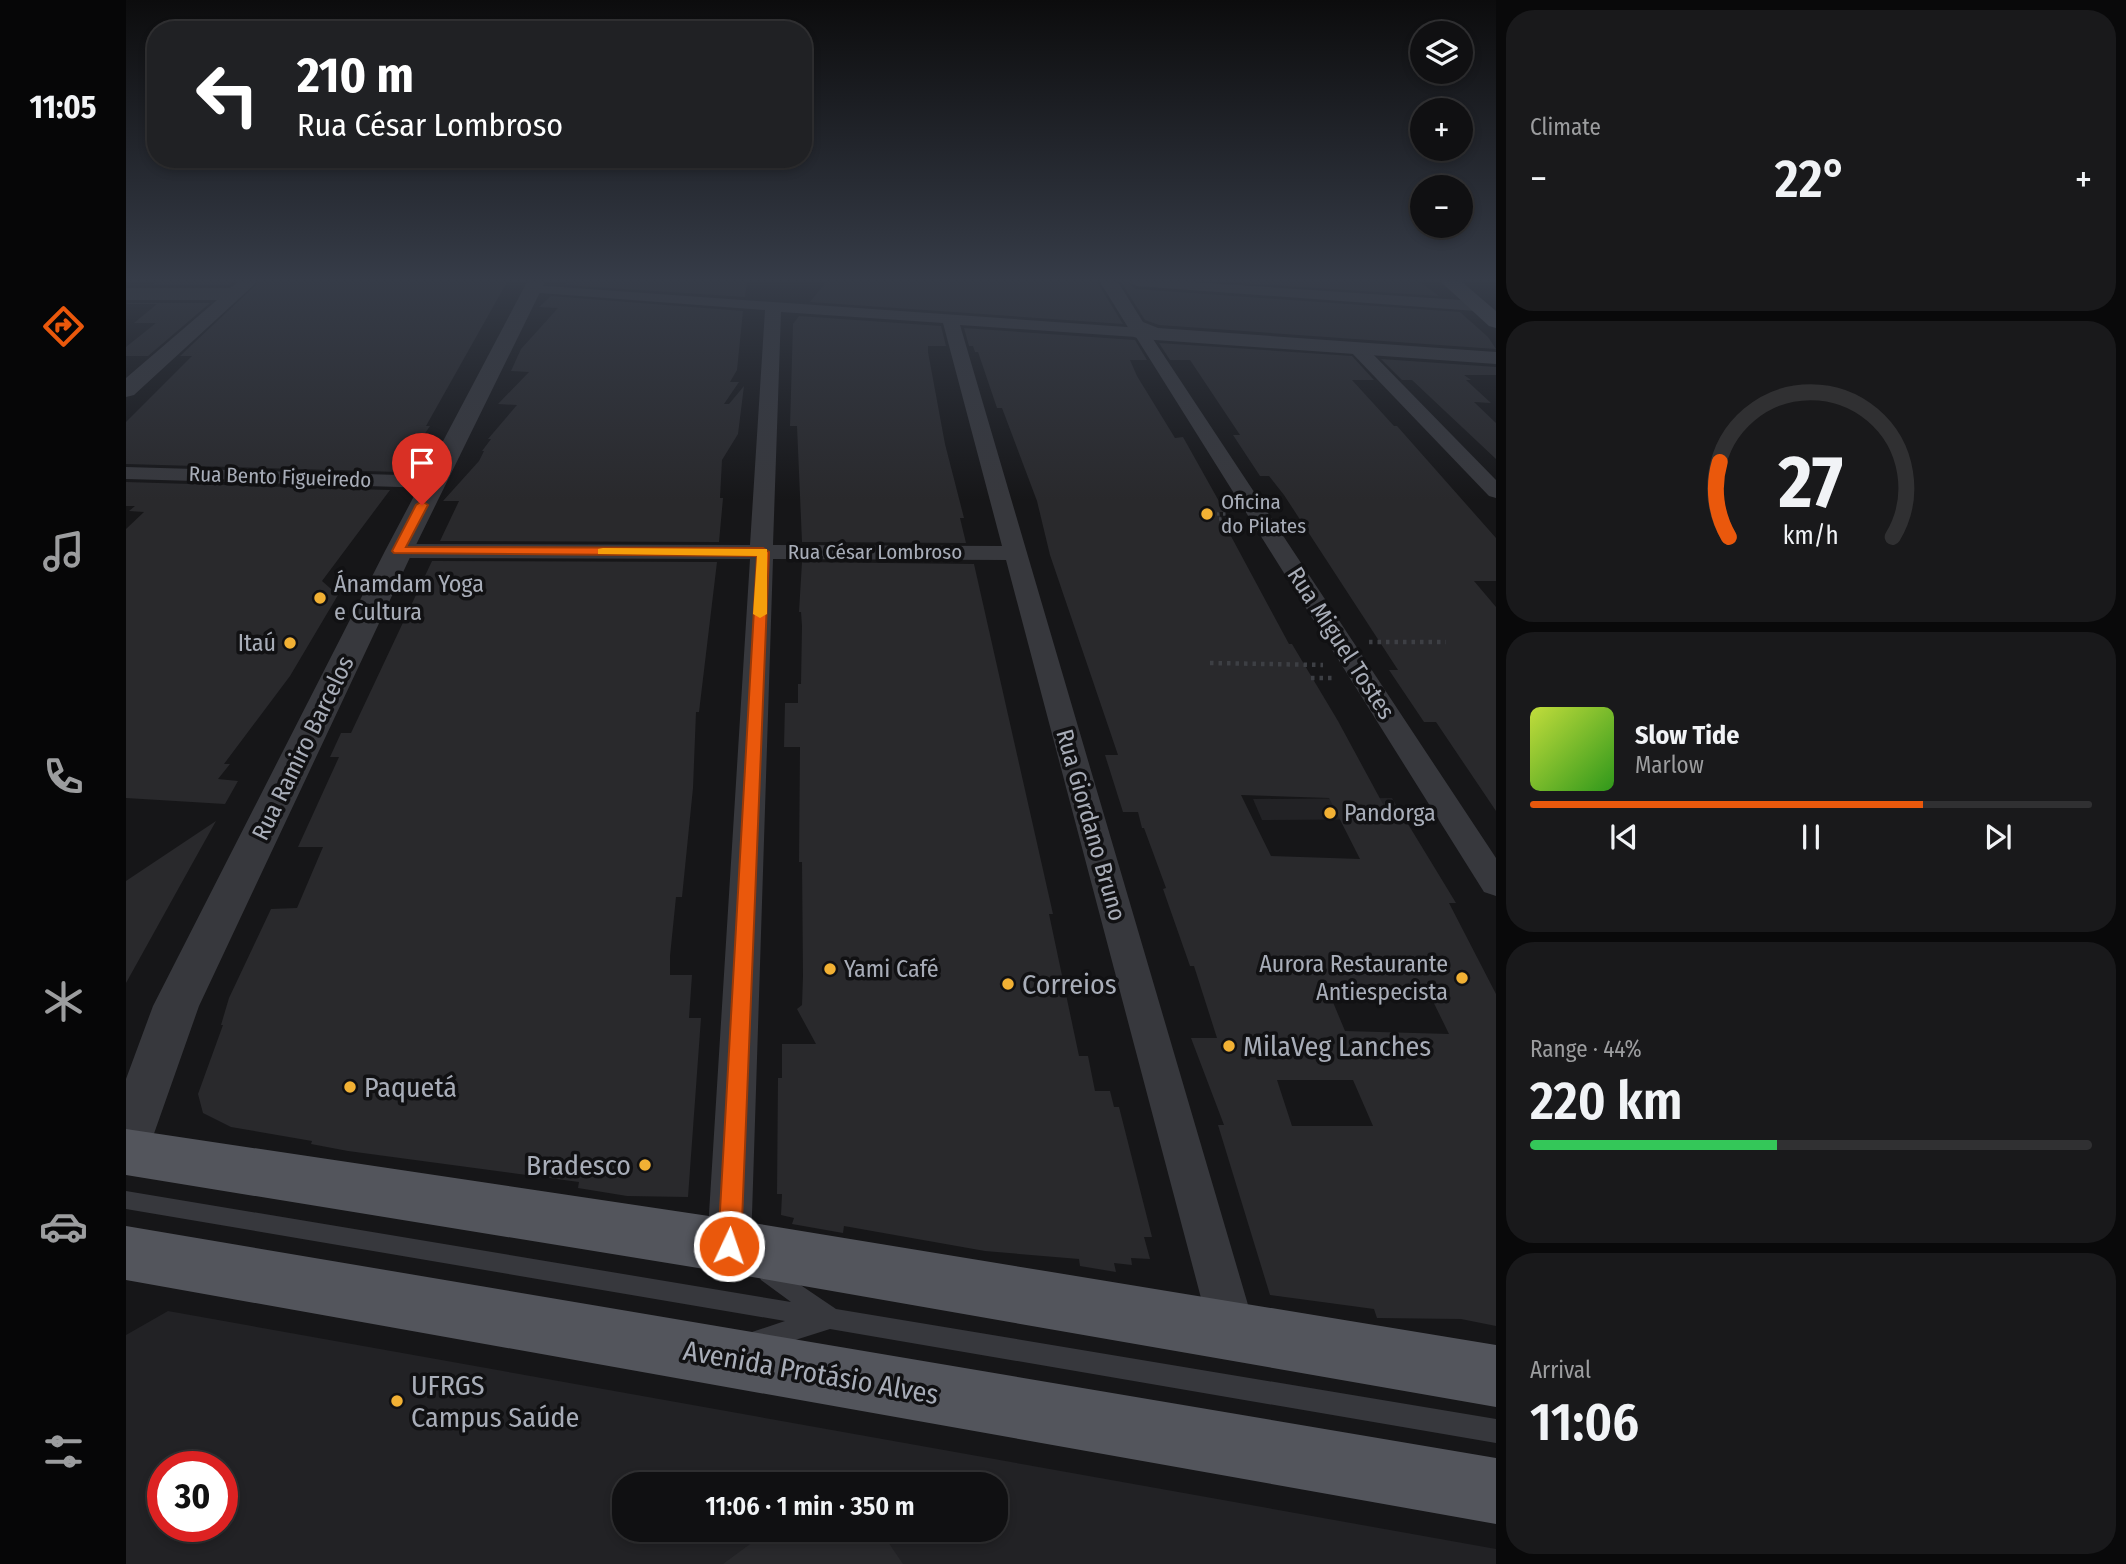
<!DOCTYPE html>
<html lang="en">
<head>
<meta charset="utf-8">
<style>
	:root { --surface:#101012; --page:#19191b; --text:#f1f3f6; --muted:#9c9d9f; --line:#303032; --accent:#ea580c }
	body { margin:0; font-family:"Fira Sans Condensed",sans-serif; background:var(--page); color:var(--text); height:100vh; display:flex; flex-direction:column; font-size:26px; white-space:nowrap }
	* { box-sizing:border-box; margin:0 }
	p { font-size:23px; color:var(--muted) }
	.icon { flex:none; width:38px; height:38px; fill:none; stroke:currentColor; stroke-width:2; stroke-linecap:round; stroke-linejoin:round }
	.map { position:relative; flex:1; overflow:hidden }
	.sheet { display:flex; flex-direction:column; gap:10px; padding:10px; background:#09090a; width:630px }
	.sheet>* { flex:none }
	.top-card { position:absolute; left:21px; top:21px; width:665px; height:147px; border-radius:28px; box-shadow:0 4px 10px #0003,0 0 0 2px var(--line); background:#202124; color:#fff; overflow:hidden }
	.buttons { position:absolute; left:1284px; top:21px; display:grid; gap:14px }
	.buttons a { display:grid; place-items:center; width:63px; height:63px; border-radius:50%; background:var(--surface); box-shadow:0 4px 10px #0003,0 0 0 2px var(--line); font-size:35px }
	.speed { position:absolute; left:21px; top:1451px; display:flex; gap:14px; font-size:35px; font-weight:700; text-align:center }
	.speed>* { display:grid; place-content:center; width:91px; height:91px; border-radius:50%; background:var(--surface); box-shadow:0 4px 10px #0003,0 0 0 2px var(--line); line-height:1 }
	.speed .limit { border:10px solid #d22; background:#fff; color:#111 }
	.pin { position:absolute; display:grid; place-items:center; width:60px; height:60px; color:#fff; margin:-72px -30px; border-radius:50% 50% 50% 0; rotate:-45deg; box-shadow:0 0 7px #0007 }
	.pin .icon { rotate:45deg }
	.me { position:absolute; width:77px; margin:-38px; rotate:3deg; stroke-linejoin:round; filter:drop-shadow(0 0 5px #0008) }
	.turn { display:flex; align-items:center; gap:24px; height:147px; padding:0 35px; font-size:32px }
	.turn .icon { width:91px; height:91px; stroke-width:2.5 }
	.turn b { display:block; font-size:49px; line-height:60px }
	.big { font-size:52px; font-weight:600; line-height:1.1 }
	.sheet .widget { flex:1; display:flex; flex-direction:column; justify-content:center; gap:10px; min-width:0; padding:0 24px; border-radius:28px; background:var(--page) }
	.sheet .dial { align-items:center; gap:0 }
	.dial svg { height:182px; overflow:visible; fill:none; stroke:var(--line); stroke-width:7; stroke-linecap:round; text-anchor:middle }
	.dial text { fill:var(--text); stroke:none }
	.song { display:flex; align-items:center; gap:21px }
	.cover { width:84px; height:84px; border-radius:10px; background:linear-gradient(135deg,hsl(70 70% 55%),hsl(110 70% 35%)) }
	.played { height:7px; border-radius:4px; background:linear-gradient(90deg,var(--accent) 70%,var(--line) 70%) }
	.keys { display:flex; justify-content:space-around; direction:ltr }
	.heat { display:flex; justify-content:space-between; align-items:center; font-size:38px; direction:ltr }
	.charge { height:10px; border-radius:5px; background:linear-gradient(90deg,#34c759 44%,var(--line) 0) }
	.trip { position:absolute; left:486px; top:1472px; width:396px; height:70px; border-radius:28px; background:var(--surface); box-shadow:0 4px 10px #0003,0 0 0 2px var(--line); font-weight:600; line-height:70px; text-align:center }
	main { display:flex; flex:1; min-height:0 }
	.dock { display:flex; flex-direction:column; width:126px; justify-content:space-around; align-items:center; background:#060607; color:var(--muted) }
	.dock .icon { width:49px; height:49px }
	.dock .active { color:var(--accent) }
	.dock b { font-size:32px; color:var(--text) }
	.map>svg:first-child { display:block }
</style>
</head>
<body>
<main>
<nav class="dock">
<b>11:05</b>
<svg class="icon active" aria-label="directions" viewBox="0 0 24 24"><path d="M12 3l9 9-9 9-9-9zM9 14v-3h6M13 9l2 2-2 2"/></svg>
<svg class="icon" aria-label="music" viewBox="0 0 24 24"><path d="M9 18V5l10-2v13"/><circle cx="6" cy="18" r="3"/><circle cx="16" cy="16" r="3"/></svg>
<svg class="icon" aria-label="phone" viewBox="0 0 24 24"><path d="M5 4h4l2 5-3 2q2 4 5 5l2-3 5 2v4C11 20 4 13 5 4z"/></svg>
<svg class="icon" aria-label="climate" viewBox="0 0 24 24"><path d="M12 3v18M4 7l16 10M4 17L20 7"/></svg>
<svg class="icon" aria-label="car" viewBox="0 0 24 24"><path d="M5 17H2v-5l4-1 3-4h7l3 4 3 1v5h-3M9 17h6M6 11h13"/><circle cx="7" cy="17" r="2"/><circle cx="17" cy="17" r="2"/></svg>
<svg class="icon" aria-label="filters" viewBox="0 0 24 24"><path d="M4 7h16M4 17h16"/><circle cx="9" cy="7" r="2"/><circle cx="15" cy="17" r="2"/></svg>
</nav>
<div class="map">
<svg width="1370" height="1564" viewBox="0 0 1370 1564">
	<rect width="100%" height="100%" fill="#161618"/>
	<g fill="#222225" fill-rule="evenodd">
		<path d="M1266 798 1278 819 1136 820 1127 799Z"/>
		<path d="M42 1311 1370 1549V1564H0V1335ZM37 1466H96V1526H37ZM499 1484H870V1530H499Z"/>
	</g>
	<g fill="#29292c" fill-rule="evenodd">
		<path d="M31 282H108L103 285H25Z"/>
		<path d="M133 282H381L300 426H304L273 472 0 464V422L66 356H54Z"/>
		<path d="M442 282H621L619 297 438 285Z"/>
		<path d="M700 282H971L997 324 684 302Z"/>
		<path d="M995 282H1001L1010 289 1334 312 1362 337 1370 349 1033 325 1019 320Z"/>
		<path d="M1098 282H1294L1313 296Z"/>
		<path d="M425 296 617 311 611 370 604 382H613L598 404H603L618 386 612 434 596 460 594 498H597L593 542 314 541 333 501H317L353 461 358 451H356L365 439H362L391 405 372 404 403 372 385 371 395 349 432 308 413 307Z"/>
		<path d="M2 303H84L22 356H0V347L30 323H8L31 304H0Z"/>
		<path d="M673 316 815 326 820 346H802V352L819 444 838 518H834L840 543 676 542 671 426H664L667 324Z"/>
		<path d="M838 328 1009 340 1021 360H1004L1011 376 1049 438 1057 437 1099 512H1092L1163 644H1166L1212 721 1258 806H1271L1330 903H1323L1370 994V1326L1335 1319 1251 1318 1248 1309 1144 1295 1092 1125H1098L1065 1038H1091L1068 966H1064L1044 909 1037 889 1040 888 1018 828H1016L1012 812H997L979 755H992L924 555 911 501 876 408H871L852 352H849L847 346H843ZM1115 795 1203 798 1234 859 1145 856ZM1199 983 1300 987 1323 1034 1219 1031ZM1151 1080H1227L1247 1126H1166Z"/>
		<path d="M1033 343 1226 356 1248 380H1226L1268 426H1271L1370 538V581H1348L1370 607V811L1310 722H1298L1263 670H1272L1158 495 1143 476H1134L1107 435H1114L1064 360H1044Z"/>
		<path d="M1255 359 1370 367V375H1338L1345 380H1340L1365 403 1348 402 1370 423V459L1286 380H1276Z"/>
		<path d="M0 482 264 490 196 581 212 595 164 676 98 764H104L92 779 112 781 99 804 0 798V529L18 512 3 511 9 506H0Z"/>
		<path d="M306 561 591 562 573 712H570L567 788 556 897H550L544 956V975H566L563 1018H575L562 1197 501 1196 452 1188 453 1182 222 1151 185 1144 186 1141 105 1127 77 1113 72 1094 97 1025H95L103 998 145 909 171 908 197 847H172L213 757H204L215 733H225Z"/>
		<path d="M676 562 848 564 927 914H923L953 1056H962L969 1091H984L988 1107H993L1026 1237H1018L1024 1259 1005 1258 1006 1265 988 1263 990 1272 954 1266 953 1259 859 1251 718 1226 717 1233 666 1224 668 1218 655 1215 656 1194H651L652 1078H656V1044H690L671 1009 676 1005 677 976 676 862H673L674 747H658L659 703H672V684H675L676 626 675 612H673Z"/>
		<path d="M90 821 66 864 0 983V881Z"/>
		<path d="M643 1530H754L777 1564H597Z"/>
	</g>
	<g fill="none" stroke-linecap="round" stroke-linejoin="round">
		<g stroke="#3d3f44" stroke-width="3.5" stroke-dasharray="2.5 3.5" stroke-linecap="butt">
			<path d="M1091 514H1103"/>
			<path d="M1093 519H1106"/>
			<path d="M1096 524H1109"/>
		</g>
		<g stroke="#3d3f44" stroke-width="4.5" stroke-dasharray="3.5 5" stroke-linecap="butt">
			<path d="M1243 642H1320"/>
			<path d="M1084 663 1197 665"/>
			<path d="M1185 678H1206"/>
		</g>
		<path fill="#37383d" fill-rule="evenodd" d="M0 1191 665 1302 635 1280 632 1273 635 1266 642 1263 710 1309 1370 1419V1443L704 1329 631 1352 623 1349 620 1341 623 1333 659 1321 0 1209Z"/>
		<g fill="#37383d" fill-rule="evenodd">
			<path d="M1003 282H1066L1350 301 1358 306 1350 311 1010 286Z"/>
			<path d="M406 285 1015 328 1023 333 1370 858V896L1358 892 1010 337 834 325 1130 1332 1123 1348 1107 1355 1091 1348 1084 1332 880 560 647 559 625 1246 618 1261 603 1267 588 1261 581 1246 624 559 273 558 265 556 262 551 265 546 273 544 624 545 639 310 401 292 399 289ZM655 312 817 323 876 546 647 545Z"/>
			<path d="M1231 343 1237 344 1370 480V498L1363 496 1225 352 1223 348Z"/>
			<path d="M0 467 308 476 315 478 318 482 315 486 308 488 0 479Z"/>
		</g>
		<g fill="#37383d" fill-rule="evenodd">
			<path d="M112 282H131L8 395 0 397V378L91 300H0V288H104Z"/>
			<path d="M401 282H419L287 551 73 1006 18 1162 0 1168V1079L27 1006 259 551Z"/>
			<path d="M974 282H992L1017 322 1032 328 1370 352V364L1015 339 1008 337Z"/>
		</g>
		<path fill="#45474d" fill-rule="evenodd" d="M1315 282H1336L1370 311V328L1363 326Z"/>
		<g fill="#53555c" fill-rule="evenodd">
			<path d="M0 1129 603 1219 1370 1345V1407L603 1273 0 1175Z"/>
			<path d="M0 1226 1370 1458V1524L0 1280Z"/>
		</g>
	</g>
	<linearGradient id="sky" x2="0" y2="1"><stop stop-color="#0c0c0d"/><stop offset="0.56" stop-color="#363c48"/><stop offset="1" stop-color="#363c48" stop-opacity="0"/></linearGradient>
	<rect width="1370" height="500" fill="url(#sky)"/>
	<path fill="#ea580c" stroke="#983908" stroke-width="2" d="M296 501 302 505 280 547 637 548 643 552 615 1246 612 1254 603 1257 595 1254 592 1246 631 556 268 553 266 551 290 505Z"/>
	<path fill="#f59e0b" d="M477 548 641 549V614L634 618 627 614 631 556 472 554V549Z"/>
	<g fill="#f2b134" stroke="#111113" stroke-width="2.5">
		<circle cx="1081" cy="514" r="7"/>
		<circle cx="194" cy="598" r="7"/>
		<circle cx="164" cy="643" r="7"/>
		<circle cx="1204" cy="813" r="7"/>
		<circle cx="704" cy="969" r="7"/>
		<circle cx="1336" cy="978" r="7"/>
		<circle cx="882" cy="984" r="7"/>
		<circle cx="1103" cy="1046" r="7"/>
		<circle cx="224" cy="1087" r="7"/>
		<circle cx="519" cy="1165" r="7"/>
		<circle cx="271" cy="1401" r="7"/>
	</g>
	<g text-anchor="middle" stroke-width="7" stroke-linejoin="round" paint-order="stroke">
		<g font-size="21" fill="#a8adb8" stroke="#111113">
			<text transform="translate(154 477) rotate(2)" y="7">Rua Bento Figueiredo</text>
			<text x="749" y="559">Rua César Lombroso</text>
		</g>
		<g font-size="21" fill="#a8adb8" stroke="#111113" text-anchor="start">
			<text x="1095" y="509">Oficina<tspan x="1095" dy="24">do Pilates</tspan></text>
		</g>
		<g font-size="24" fill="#a8adb8" stroke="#111113" text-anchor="start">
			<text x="208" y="592">Ánamdam Yoga<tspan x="208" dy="28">e Cultura</tspan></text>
			<text x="150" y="651" text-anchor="end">Itaú</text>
			<text x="1218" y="821">Pandorga</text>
			<text x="1322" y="972" text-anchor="end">Aurora Restaurante<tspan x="1322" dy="28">Antiespecista</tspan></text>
			<text x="718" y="977">Yami Café</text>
		</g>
		<g font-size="24" fill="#a8adb8" stroke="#111113">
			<text transform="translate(1215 643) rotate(57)" y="8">Rua Miguel Tostes</text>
			<text transform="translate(177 748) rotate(-64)" y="8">Rua Ramiro Barcelos</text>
			<text transform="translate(965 825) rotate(74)" y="8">Rua Giordano Bruno</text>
		</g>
		<g font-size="28" fill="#a8adb8" stroke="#111113" text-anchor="start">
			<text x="896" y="994">Correios</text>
			<text x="1117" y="1056">MilaVeg Lanches</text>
			<text x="238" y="1097">Paquetá</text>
			<text x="505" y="1175" text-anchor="end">Bradesco</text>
			<text x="285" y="1395">UFRGS<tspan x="285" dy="32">Campus Saúde</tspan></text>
		</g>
		<g font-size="28" fill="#a8adb8" stroke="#111113">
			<text transform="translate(685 1372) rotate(10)" y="10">Avenida Protásio Alves</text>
		</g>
	</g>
</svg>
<div class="buttons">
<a><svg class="icon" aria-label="layers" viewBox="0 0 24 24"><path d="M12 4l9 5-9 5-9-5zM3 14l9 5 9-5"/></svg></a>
<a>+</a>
<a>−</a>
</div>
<div class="speed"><div class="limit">30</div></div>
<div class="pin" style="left:296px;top:505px;background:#d93025"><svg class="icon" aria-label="arrive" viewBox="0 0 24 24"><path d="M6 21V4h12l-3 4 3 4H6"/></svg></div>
<svg class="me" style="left:603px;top:1246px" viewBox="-20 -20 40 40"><circle r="17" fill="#ea580c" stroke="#fff" stroke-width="3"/><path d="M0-11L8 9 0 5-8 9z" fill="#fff"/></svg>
<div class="trip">11:06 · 1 min · 350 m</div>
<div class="top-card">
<div class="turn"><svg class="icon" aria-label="left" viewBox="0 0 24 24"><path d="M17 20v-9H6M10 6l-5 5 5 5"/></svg><div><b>210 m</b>Rua César Lombroso</div></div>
</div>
</div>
<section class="sheet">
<div class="widget"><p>Climate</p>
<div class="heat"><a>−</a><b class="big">22°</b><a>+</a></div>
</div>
<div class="widget dial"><svg viewBox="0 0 100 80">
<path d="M14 69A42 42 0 1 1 86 69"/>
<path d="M14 69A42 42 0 0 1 10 36" stroke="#ea580c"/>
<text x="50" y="56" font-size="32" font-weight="700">27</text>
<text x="50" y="72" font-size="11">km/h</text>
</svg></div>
<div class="widget">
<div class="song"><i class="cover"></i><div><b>Slow Tide</b><p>Marlow</p></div></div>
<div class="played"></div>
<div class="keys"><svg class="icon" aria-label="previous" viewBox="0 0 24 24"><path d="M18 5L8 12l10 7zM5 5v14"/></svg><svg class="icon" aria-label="pause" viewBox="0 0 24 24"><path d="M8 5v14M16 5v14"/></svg><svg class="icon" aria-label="next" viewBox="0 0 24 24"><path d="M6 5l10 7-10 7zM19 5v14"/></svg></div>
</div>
<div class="widget"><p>Range · 44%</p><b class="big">220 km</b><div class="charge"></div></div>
<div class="widget"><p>Arrival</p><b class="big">11:06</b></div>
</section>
</main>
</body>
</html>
